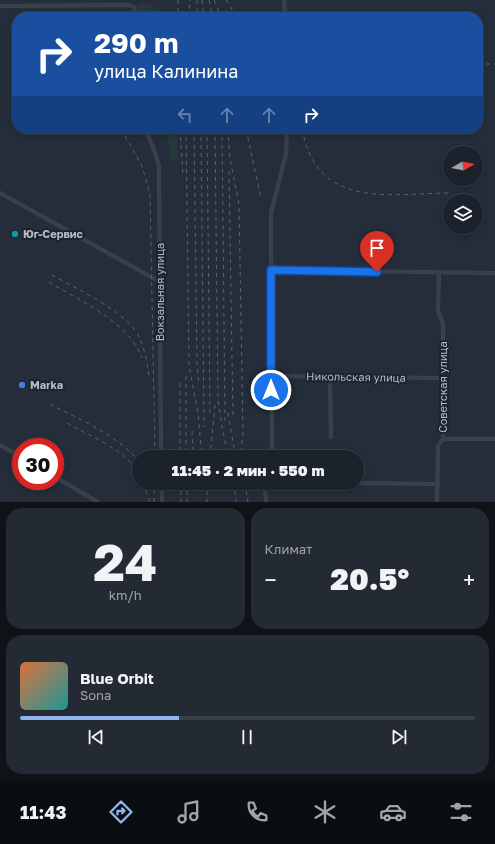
<!DOCTYPE html>
<html lang="ru">
<head>
<meta charset="utf-8">
<style>
	:root { --surface:#1b222b; --page:#242a33; --text:#f1f3f6; --muted:#a0a4a9; --line:#393f47; --accent:#8fb4ee }
	body { margin:0; font-family:"Golos Text",sans-serif; background:var(--page); color:var(--text); height:100vh; display:flex; flex-direction:column; font-size:15px; white-space:nowrap }
	* { box-sizing:border-box; margin:0 }
	p { font-size:13px; color:var(--muted) }
	.icon { flex:none; width:22px; height:22px; fill:none; stroke:currentColor; stroke-width:2; stroke-linecap:round; stroke-linejoin:round }
	.map { position:relative; height:502px; overflow:hidden }
	.sheet { display:flex; flex-direction:column; gap:6px; padding:6px; background:#0f1318; flex:1 }
	.sheet>* { flex:none }
	.banner { position:absolute; left:12px; top:12px; width:471px; height:122px; border-radius:16px; box-shadow:0 2px 6px #0003,0 0 0 1px var(--line); background:#1a4fa0; color:#fff; overflow:hidden }
	.needle { width:26px; rotate:81deg }
	.tools { position:absolute; left:443px; top:146px; display:grid; gap:8px }
	.tools a { display:grid; place-items:center; width:40px; height:40px; border-radius:50%; background:var(--surface); box-shadow:0 2px 6px #0003,0 0 0 1px var(--line); font-size:20px }
	.speed { position:absolute; left:12px; top:438px; display:flex; gap:8px; font-size:20px; font-weight:700; text-align:center }
	.speed>* { display:grid; place-content:center; width:52px; height:52px; border-radius:50%; background:var(--surface); box-shadow:0 2px 6px #0003,0 0 0 1px var(--line); line-height:1 }
	.speed .limit { border:6px solid #d22; background:#fff; color:#111 }
	.pin { position:absolute; display:grid; place-items:center; width:34px; height:34px; color:#fff; margin:-41px -17px; border-radius:50% 50% 50% 0; rotate:-45deg; box-shadow:0 0 4px #0007 }
	.pin .icon { rotate:45deg }
	.me { position:absolute; width:44px; margin:-22px; rotate:0deg; stroke-linejoin:round; filter:drop-shadow(0 0 3px #0008) }
	.turn { display:flex; align-items:center; gap:14px; height:84px; padding:0 16px; font-size:18px }
	.turn .icon { width:52px; height:52px; stroke-width:2.5 }
	.turn b { display:block; font-size:28px; line-height:34px }
	.lanes { display:flex; align-items:center; height:38px; padding:0 16px; background:#0003; justify-content:center; gap:20px; direction:ltr }
	.lanes .off { opacity:.35 }
	.big { font-size:30px; font-weight:800; line-height:1.1 }
	.sheet .card { flex:1; display:flex; flex-direction:column; justify-content:center; gap:6px; min-width:0; padding:0 14px; border-radius:16px; background:var(--page) }
	.sheet .dial { align-items:center; gap:0 }
	.dial b { font-size:52px; line-height:1 }
	.song { display:flex; align-items:center; gap:12px }
	.cover { width:48px; height:48px; border-radius:6px; background:linear-gradient(135deg,hsl(20 70% 55%),hsl(180 70% 35%)) }
	.played { height:4px; border-radius:2px; background:linear-gradient(90deg,var(--accent) 35%,var(--line) 35%) }
	.keys { display:flex; justify-content:space-around; direction:ltr }
	.heat { display:flex; justify-content:space-between; align-items:center; font-size:22px; direction:ltr }
	.sheet .tiles { flex:1; display:grid; gap:6px; grid-template-columns:1fr 1fr }
	.card:last-child { grid-column:span 2 }
	.trip { position:absolute; left:132px; top:450px; width:232px; height:40px; border-radius:20px; background:var(--surface); box-shadow:0 2px 6px #0003,0 0 0 1px var(--line); font-weight:800; line-height:40px; text-align:center }
	.tab-bar { display:flex; height:64px; justify-content:space-around; align-items:center; background:#0b0e11; color:var(--muted) }
	.tab-bar .icon { width:28px; height:28px }
	.tab-bar .current { color:var(--accent) }
	.tab-bar b { font-size:18px; color:var(--text) }
	.map>svg:first-child { display:block }
</style>
</head>
<body>
<div class="map">
<svg width="495" height="502" viewBox="0 0 495 502">
	<rect width="100%" height="100%" fill="#242d39"/>
	<g fill="#26383a">
		<path d="M141 4H149L151 6 159 8V17H137V6Z"/>
		<path d="M167 129H177L178 159 170 160Z"/>
	</g>
	<g fill="none" stroke-linecap="round" stroke-linejoin="round">
		<g stroke="#414852" stroke-width="4">
			<g id="minor">
				<path d="M284 0 285 17"/>
				<path d="M0 6 129 5 134 7 136 17"/>
				<path d="M145 129 155 152 159 167 161 457"/>
				<path d="M0 193 160 282"/>
				<path d="M271 270 495 273"/>
				<path d="M270 376 442 378"/>
				<path d="M330 378 331 437"/>
				<path d="M443 439H495"/>
				<path d="M0 445 21 457"/>
				<path d="M272 457 271 213 286 154 287 129"/>
				<path d="M55 477 98 502"/>
				<path d="M162 483V502"/>
				<path d="M357 483 438 484"/>
				<path d="M266 502 265 489 267 483"/>
				<path d="M437 502 438 446 443 439V323L438 311 439 272"/>
			</g>
		</g>
		<use href="#minor" stroke="#383f49" stroke-width="3"/>
		<g stroke="#5a6370" stroke-width="1" stroke-dasharray="4 4" stroke-linecap="butt">
			<path d="M178 0V17"/>
			<path d="M197 0V17"/>
			<path d="M202 0 204 17"/>
			<path d="M209 0 213 17"/>
			<path d="M214 0 221 17"/>
			<path d="M226 0 237 17"/>
			<path d="M189 17 190 0"/>
			<path d="M478 64H495"/>
			<path d="M121 129 142 166 150 194 155 457"/>
			<path d="M180 129 183 175"/>
			<path d="M186 129 189 365 198 413 202 457"/>
			<path d="M194 129 197 364 199 385"/>
			<path d="M201 129 204 427"/>
			<path d="M207 129 210 413"/>
			<path d="M215 129 218 400 222 426 228 457"/>
			<path d="M222 129 225 421"/>
			<path d="M228 129 230 159 239 204 243 435 240 457"/>
			<path d="M246 129 261 198"/>
			<path d="M302 129C317 209 387 194 448 193"/>
			<path d="M229 171 233 418"/>
			<path d="M52 275C77 289 125 311 138 335 145 348 147 363 149 377"/>
			<path d="M49 282C80 301 129 322 142 358"/>
			<path d="M186 376V457"/>
			<path d="M180 383V457"/>
			<path d="M50 404C78 419 120 436 139 462"/>
			<path d="M228 413 235 454"/>
			<path d="M67 423C91 437 125 449 139 474"/>
			<path d="M192 431 193 454"/>
			<path d="M210 457 215 405"/>
			<path d="M143 483 150 502"/>
			<path d="M181 483V502"/>
			<path d="M187 483V502"/>
			<path d="M207 483V502"/>
			<path d="M234 483 236 502"/>
			<path d="M245 483 248 502"/>
			<path d="M154 502V483"/>
		</g>
	</g>
	<g fill="none" stroke-linecap="round" stroke-linejoin="round">
		<g stroke="#114b97" stroke-width="10">
			<path id="route" d="M271 390V270L377 272"/>
		</g>
		<use href="#route" stroke="#1a73e8" stroke-width="7"/>
	</g>
	<circle fill="#0f9aa8" stroke="#1d242e" stroke-width="1.5" cx="15" cy="234" r="4"/>
	<circle fill="#3f7fe0" stroke="#1d242e" stroke-width="1.5" cx="22" cy="385" r="4"/>
	<g text-anchor="middle" stroke-width="4" stroke-linejoin="round" paint-order="stroke">
		<g font-size="11" font-weight="bold" fill="#b3bac5" stroke="#1d242e" text-anchor="start">
			<text x="23" y="238">Юг-Сервис</text>
			<text x="30" y="389">Marka</text>
		</g>
		<g font-size="11" fill="#b3bac5" stroke="#1d242e">
			<text transform="translate(160 292) rotate(-90)" y="4">Вокзальная улица</text>
			<text transform="translate(356 377) rotate(1)" y="4">Никольская улица</text>
			<text transform="translate(443 387) rotate(-90)" y="4">Советская улица</text>
		</g>
	</g>
</svg>
<div class="tools">
<a><svg class="needle" viewBox="-14 -14 28 28"><path d="M0-13l5 13h-10z" fill="#e53935"/><path d="M0 13l5-13h-10z" fill="#a0a4a9"/></svg></a>
<a><svg class="icon" aria-label="layers" viewBox="0 0 24 24"><path d="M12 4l9 5-9 5-9-5zM3 14l9 5 9-5"/></svg></a>
</div>
<div class="speed"><div class="limit">30</div></div>
<div class="pin" style="left:377px;top:272px;background:#d93025"><svg class="icon" aria-label="arrive" viewBox="0 0 24 24"><path d="M6 21V4h12l-3 4 3 4H6"/></svg></div>
<svg class="me" style="left:271px;top:390px" viewBox="-20 -20 40 40"><circle r="17" fill="#1a73e8" stroke="#fff" stroke-width="3"/><path d="M0-11L8 9 0 5-8 9z" fill="#fff"/></svg>
<div class="trip">11:45 · 2 мин · 550 m</div>
<div class="banner">
<div class="turn"><svg class="icon" aria-label="right" viewBox="0 0 24 24"><path d="M7 20v-9h11M14 6l5 5-5 5"/></svg><div><b>290 m</b>улица Калинина</div></div>
<div class="lanes"><svg class="icon off" aria-label="left" viewBox="0 0 24 24"><path d="M17 20v-9H6M10 6l-5 5 5 5"/></svg><svg class="icon off" aria-label="ahead" viewBox="0 0 24 24"><path d="M12 20V5M6 11l6-6 6 6"/></svg><svg class="icon off" aria-label="ahead" viewBox="0 0 24 24"><path d="M12 20V5M6 11l6-6 6 6"/></svg><svg class="icon" aria-label="right" viewBox="0 0 24 24"><path d="M7 20v-9h11M14 6l5 5-5 5"/></svg></div>
</div>
</div>
<section class="sheet">
<div class="tiles">
<div class="card dial"><b>24</b><p>km/h</p></div>
<div class="card"><p>Климат</p>
<div class="heat"><a>−</a><b class="big">20.5°</b><a>+</a></div>
</div>
<div class="card">
<div class="song"><i class="cover"></i><div><b>Blue Orbit</b><p>Sona</p></div></div>
<div class="played"></div>
<div class="keys"><svg class="icon" aria-label="previous" viewBox="0 0 24 24"><path d="M18 5L8 12l10 7zM5 5v14"/></svg><svg class="icon" aria-label="pause" viewBox="0 0 24 24"><path d="M8 5v14M16 5v14"/></svg><svg class="icon" aria-label="next" viewBox="0 0 24 24"><path d="M6 5l10 7-10 7zM19 5v14"/></svg></div>
</div>
</div>
</section>
<nav class="tab-bar">
<b>11:43</b>
<svg class="icon current" aria-label="directions" viewBox="0 0 24 24"><path d="M12 3l9 9-9 9-9-9zM9 14v-3h6M13 9l2 2-2 2"/></svg>
<svg class="icon" aria-label="music" viewBox="0 0 24 24"><path d="M9 18V5l10-2v13"/><circle cx="6" cy="18" r="3"/><circle cx="16" cy="16" r="3"/></svg>
<svg class="icon" aria-label="phone" viewBox="0 0 24 24"><path d="M5 4h4l2 5-3 2q2 4 5 5l2-3 5 2v4C11 20 4 13 5 4z"/></svg>
<svg class="icon" aria-label="climate" viewBox="0 0 24 24"><path d="M12 3v18M4 7l16 10M4 17L20 7"/></svg>
<svg class="icon" aria-label="car" viewBox="0 0 24 24"><path d="M5 17H2v-5l4-1 3-4h7l3 4 3 1v5h-3M9 17h6M6 11h13"/><circle cx="7" cy="17" r="2"/><circle cx="17" cy="17" r="2"/></svg>
<svg class="icon" aria-label="filters" viewBox="0 0 24 24"><path d="M4 7h16M4 17h16"/><circle cx="9" cy="7" r="2"/><circle cx="15" cy="17" r="2"/></svg>
</nav>
</body>
</html>
